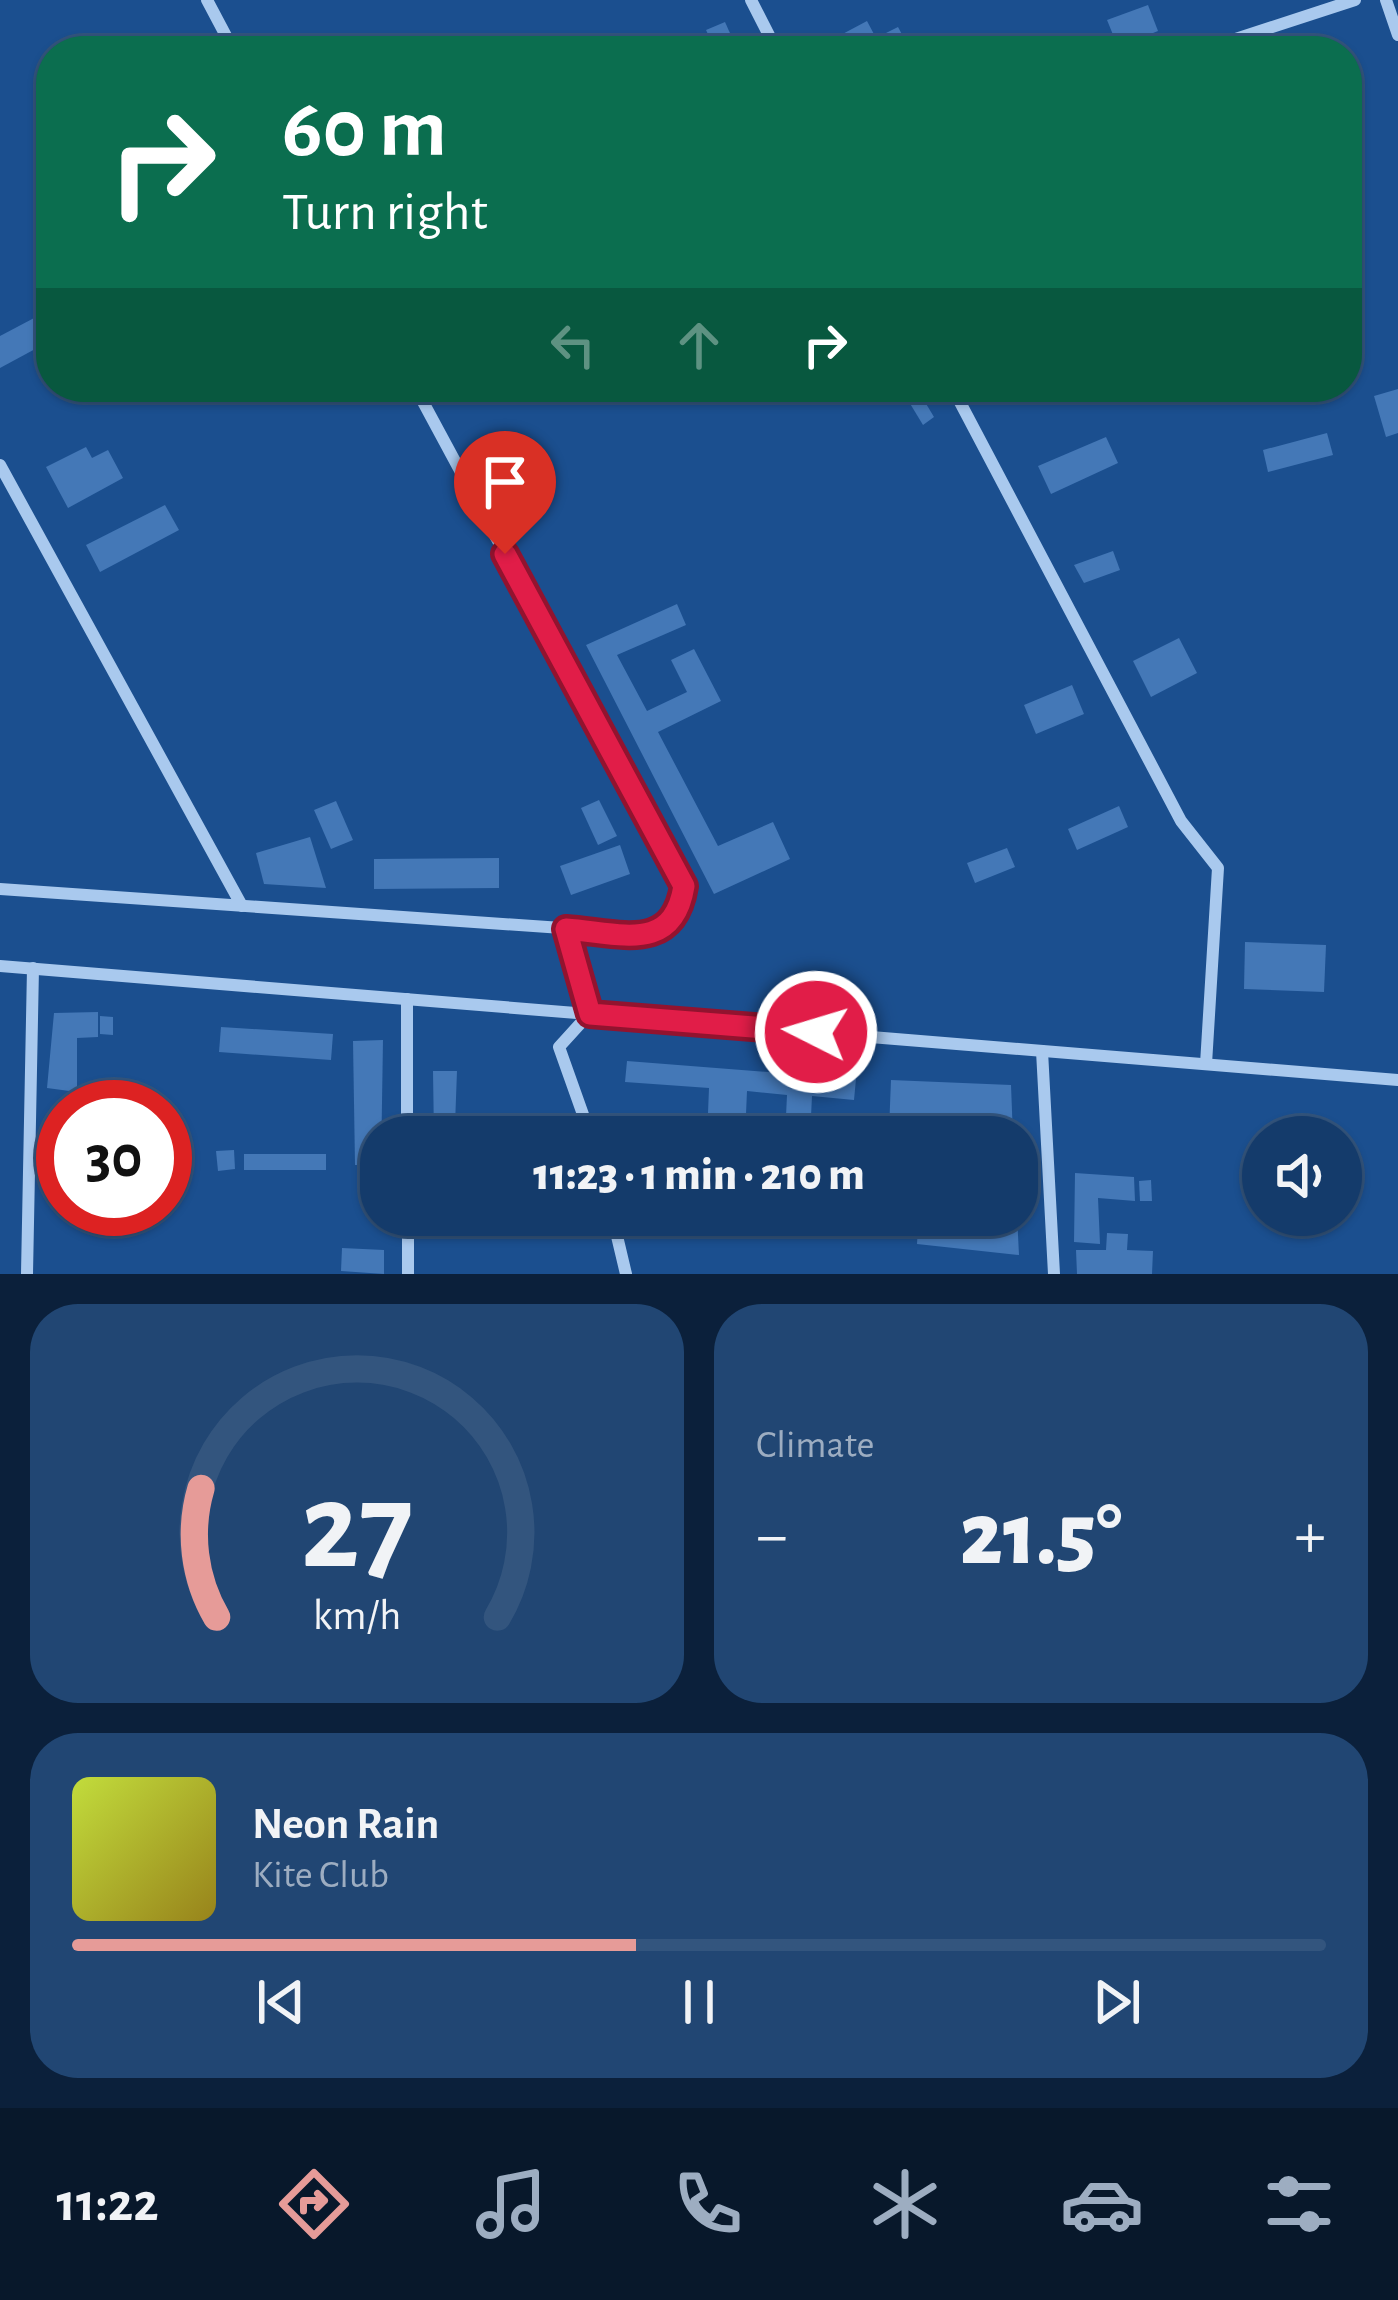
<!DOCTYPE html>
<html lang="en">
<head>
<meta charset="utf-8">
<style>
	:root { --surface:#143b6b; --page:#214673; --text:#f1f3f6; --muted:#9dadc1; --line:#33557e; --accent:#e69b98 }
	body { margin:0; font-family:"Alegreya Sans",sans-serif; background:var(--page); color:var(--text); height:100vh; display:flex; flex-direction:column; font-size:45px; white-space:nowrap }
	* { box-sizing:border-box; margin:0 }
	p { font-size:39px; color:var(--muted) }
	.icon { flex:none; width:66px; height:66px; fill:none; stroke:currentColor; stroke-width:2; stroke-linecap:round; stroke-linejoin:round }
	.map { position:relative; height:1274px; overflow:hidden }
	.drawer { display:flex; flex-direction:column; gap:30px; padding:30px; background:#0b203b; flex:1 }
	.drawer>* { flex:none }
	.banner { position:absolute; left:36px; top:36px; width:1326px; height:366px; border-radius:48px; box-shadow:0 3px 9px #0004,0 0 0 3px var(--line); background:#0b6e4f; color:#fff; overflow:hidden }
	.buttons { position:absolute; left:1242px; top:1116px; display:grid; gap:24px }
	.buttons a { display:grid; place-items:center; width:120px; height:120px; border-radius:50%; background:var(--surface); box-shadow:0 3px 9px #0004,0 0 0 3px var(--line); font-size:60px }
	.speed { position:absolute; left:36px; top:1080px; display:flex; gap:24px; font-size:60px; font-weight:700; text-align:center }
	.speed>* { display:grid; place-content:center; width:156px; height:156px; border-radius:50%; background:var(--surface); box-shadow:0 3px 9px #0004,0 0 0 3px var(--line); line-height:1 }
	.speed .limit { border:18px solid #d22; background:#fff; color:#111 }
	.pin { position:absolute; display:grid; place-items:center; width:102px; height:102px; color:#fff; margin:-123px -51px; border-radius:50% 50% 50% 0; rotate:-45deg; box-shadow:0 0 12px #0007 }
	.pin .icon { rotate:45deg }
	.me { position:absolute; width:132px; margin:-66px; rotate:275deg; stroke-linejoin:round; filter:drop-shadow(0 0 9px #0008) }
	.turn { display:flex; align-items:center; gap:42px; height:252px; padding:0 48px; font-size:54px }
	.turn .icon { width:156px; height:156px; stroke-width:2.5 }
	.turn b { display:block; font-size:84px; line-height:102px }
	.lanes { display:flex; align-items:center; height:114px; padding:0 48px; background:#0003; justify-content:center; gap:60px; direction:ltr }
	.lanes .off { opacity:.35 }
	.big { font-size:90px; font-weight:800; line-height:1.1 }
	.drawer .widget { flex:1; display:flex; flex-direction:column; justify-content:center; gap:18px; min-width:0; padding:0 42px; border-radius:48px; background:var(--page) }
	.drawer .dial { align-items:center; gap:0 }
	.dial svg { height:312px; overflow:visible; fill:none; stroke:var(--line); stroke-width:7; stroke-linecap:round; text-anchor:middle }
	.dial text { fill:var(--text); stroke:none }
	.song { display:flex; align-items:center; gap:36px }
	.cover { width:144px; height:144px; border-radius:18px; background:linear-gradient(135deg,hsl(70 70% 55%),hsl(50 70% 35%)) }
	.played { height:12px; border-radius:6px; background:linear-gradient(90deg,var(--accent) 45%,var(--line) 45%) }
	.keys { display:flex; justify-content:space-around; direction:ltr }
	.heat { display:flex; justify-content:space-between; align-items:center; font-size:66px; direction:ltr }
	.drawer .tiles { flex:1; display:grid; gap:30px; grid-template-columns:1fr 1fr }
	.widget:last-child { grid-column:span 2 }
	.trip { position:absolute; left:360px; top:1116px; width:678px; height:120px; border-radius:48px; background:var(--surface); box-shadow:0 3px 9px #0004,0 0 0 3px var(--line); font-weight:800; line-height:120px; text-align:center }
	.tabs { display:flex; height:192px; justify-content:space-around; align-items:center; background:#08182b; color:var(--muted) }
	.tabs .icon { width:84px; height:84px }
	.tabs .selected { color:var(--accent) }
	.tabs b { font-size:54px; color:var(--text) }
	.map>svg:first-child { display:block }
</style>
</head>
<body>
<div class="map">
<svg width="1398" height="1274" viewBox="0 0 1398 1274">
	<rect width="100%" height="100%" fill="#1b4f8f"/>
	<g fill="#4478b7">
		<path d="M1148 5 1158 31 1118 47 1107 20Z"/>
		<path d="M867 21 876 38 898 27 911 51H822L820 46Z"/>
		<path d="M725 22 738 51H716L706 30Z"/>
		<path d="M36 317 50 341 0 368V336Z"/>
		<path d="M900 387H916L934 417 923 425Z"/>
		<path d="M1398 389V433L1386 437 1374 396Z"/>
		<path d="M1327 433 1333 455 1268 472 1263 450Z"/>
		<path d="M1106 437 1118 463 1051 494 1038 466Z"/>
		<path d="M86 447 92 458 108 450 123 478 68 508 46 467Z"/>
		<path d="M165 505 179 530 100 572 86 545Z"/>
		<path d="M1113 551 1120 570 1084 583 1074 565Z"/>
		<path d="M677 604 686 625 617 655 647 711 687 692 671 660 694 649 721 701 658 732 718 846 773 822 790 859 714 894 586 645Z"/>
		<path d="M1179 638 1197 673 1151 697 1133 661Z"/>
		<path d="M1072 685 1084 714 1036 734 1024 705Z"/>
		<path d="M599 800 617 836 598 845 581 808Z"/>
		<path d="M336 801 353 840 331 849 314 810Z"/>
		<path d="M1119 806 1128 827 1077 850 1068 829Z"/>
		<path d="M310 837 326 888 264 884 256 853Z"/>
		<path d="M620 845 630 874 571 895 560 866Z"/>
		<path d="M1007 848 1015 867 975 883 967 863Z"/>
		<path d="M499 858V888L374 889V859Z"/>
		<path d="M1245 942 1326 945 1324 992 1244 989Z"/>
		<path d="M98 1012V1037L77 1038V1092L47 1088 54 1013Z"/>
		<path d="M100 1016 113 1017V1035L100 1034Z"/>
		<path d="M221 1027 333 1034 331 1060 219 1052Z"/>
		<path d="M383 1040 381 1165H355L353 1041Z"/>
		<path d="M627 1061 856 1079 854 1100 812 1096 810 1137H785L787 1095 747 1091 745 1137H725L726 1115 708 1113 709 1088 625 1082Z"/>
		<path d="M433 1071H457L455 1125 486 1126V1137H434Z"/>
		<path d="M891 1080 1011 1085 1013 1137 889 1130Z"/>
		<path d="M54 1117H63V1204L51 1203Z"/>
		<path d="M234 1150 235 1169 218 1171 216 1151Z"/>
		<rect x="244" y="1154" width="82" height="16"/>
		<path d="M1075 1173 1134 1177 1135 1201 1098 1198 1100 1244 1074 1242Z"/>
		<path d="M1151 1180 1152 1201H1140L1139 1181Z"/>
		<path d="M988 1215H1017L1019 1255 917 1244 918 1227 989 1235Z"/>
		<path d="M1107 1233 1128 1234 1127 1250 1153 1251 1152 1274H1077L1076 1250H1106Z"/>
		<path d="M342 1248 384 1250V1274L341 1271Z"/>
	</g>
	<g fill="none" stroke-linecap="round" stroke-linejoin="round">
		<g stroke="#a9c9ee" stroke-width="12">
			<path d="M207 0 234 51"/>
			<path d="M751 0 777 51"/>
			<path d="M1386 0 1398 35"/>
			<path d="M1199 51 1355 0"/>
			<path d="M952 387 1181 821 1218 868 1206 1064"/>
			<path d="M0 465 242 906"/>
			<path d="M0 889 648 934C674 923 680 914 684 886L415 387"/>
			<path d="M566 929 589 1014 559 1047 591 1137"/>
			<path d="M0 966 1398 1080"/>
			<path d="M407 999V1137"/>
			<path d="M1042 1051 1054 1274"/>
			<path d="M408 1215V1274"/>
			<path d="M612 1215 626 1274"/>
			<path d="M27 1274 33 968"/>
		</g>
	</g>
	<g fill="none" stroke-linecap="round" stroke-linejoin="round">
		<g stroke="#92132f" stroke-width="30">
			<path id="route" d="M505 554 684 886C673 954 620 933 566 929L590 1014 816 1032"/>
		</g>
		<use href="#route" stroke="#e11d48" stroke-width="21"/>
	</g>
</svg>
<div class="buttons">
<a><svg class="icon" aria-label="sound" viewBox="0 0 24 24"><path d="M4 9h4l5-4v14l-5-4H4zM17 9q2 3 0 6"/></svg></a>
</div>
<div class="speed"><div class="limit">30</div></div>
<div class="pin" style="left:505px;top:554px;background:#d93025"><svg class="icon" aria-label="arrive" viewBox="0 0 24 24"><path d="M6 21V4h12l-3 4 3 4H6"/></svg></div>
<svg class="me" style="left:816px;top:1032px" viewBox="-20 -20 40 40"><circle r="17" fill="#e11d48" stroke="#fff" stroke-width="3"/><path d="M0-11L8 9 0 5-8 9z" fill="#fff"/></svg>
<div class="trip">11:23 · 1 min · 210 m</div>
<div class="banner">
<div class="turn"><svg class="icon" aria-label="right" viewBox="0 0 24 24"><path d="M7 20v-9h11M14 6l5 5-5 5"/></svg><div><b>60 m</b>Turn right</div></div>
<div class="lanes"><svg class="icon off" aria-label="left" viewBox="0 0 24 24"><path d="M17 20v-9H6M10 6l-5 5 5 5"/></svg><svg class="icon off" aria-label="ahead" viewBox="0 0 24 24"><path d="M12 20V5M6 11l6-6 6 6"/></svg><svg class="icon" aria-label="right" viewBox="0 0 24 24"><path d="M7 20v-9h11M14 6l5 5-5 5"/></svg></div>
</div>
</div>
<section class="drawer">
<div class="tiles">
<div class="widget dial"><svg viewBox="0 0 100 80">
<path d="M14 69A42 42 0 1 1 86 69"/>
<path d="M14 69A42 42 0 0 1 10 36" stroke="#e69b98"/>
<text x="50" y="56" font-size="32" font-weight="700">27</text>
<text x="50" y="72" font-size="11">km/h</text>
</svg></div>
<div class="widget"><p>Climate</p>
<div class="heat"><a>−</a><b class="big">21.5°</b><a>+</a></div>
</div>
<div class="widget">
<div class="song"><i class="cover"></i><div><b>Neon Rain</b><p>Kite Club</p></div></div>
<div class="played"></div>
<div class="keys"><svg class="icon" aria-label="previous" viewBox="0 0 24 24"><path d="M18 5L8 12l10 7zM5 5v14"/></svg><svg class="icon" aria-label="pause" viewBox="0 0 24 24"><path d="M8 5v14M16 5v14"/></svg><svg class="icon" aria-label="next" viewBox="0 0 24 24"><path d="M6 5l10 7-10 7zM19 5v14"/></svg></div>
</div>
</div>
</section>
<nav class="tabs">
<b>11:22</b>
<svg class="icon selected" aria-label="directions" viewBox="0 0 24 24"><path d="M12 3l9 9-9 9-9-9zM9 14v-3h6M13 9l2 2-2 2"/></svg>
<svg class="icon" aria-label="music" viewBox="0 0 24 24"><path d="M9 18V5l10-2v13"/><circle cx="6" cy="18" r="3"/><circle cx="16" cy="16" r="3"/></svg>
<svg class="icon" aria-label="phone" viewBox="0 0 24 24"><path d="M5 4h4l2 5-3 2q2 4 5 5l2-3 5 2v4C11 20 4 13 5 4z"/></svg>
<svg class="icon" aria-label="climate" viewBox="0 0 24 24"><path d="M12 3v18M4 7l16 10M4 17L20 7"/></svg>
<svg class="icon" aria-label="car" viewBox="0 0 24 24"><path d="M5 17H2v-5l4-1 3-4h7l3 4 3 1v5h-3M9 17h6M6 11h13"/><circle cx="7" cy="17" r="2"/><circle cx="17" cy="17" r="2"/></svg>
<svg class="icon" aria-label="filters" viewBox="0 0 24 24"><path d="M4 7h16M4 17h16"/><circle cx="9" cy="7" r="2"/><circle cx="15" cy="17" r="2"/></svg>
</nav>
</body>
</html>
